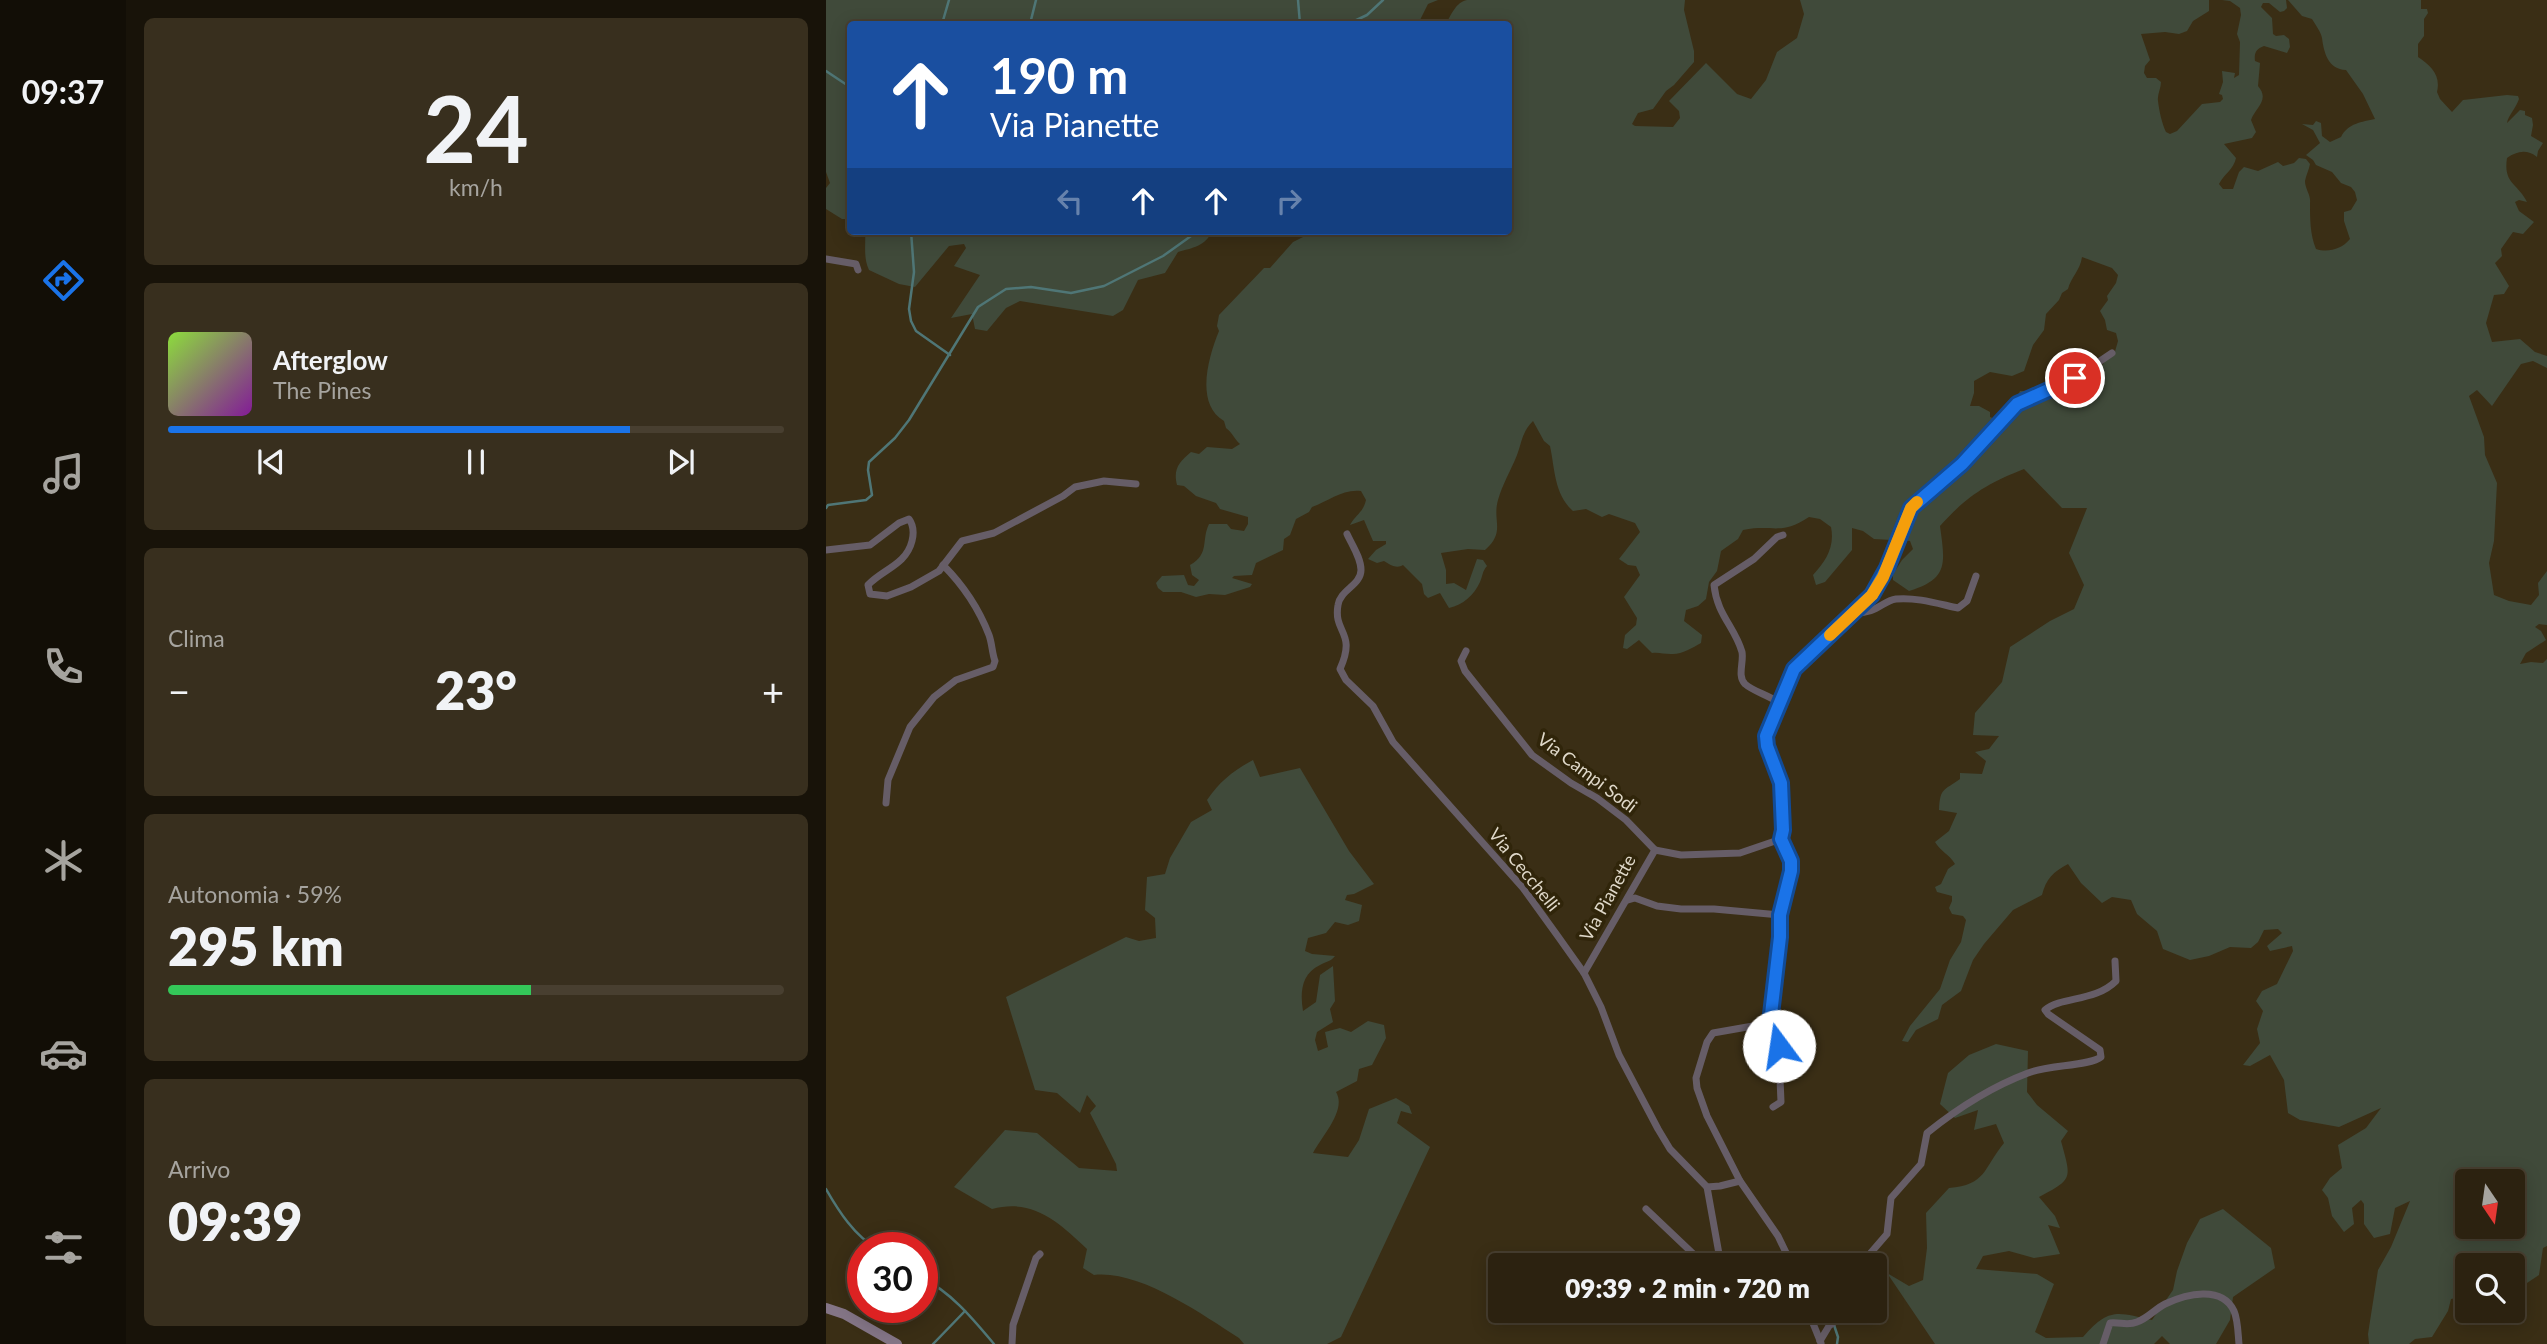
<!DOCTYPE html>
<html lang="it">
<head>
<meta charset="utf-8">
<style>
	:root { --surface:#2c2210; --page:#382f1e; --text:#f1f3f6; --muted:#a6a49f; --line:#483f30; --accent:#1a73e8 }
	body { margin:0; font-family:Lato,sans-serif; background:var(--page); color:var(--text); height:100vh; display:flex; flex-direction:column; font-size:26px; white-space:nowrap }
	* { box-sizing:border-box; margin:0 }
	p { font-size:23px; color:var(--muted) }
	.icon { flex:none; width:38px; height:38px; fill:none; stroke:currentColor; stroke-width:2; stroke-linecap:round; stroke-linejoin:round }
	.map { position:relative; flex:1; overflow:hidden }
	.details { display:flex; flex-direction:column; gap:18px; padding:18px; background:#181309; width:700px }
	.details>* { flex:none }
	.top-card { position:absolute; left:21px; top:21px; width:665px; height:214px; border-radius:7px; box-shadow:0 4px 18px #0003,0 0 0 2px var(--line); background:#1a4fa0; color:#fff; overflow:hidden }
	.needle { width:46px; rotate:167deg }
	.fabs { position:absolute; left:1629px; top:1169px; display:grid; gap:14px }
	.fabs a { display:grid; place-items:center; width:70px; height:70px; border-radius:7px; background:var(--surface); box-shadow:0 4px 18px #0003,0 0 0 2px var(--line); font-size:35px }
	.speed { position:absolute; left:21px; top:1232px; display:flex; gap:14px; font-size:35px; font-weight:700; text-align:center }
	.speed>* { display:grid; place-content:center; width:91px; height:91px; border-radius:50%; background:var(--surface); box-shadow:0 4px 18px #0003,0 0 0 2px var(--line); line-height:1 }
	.speed .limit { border:10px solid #d22; background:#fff; color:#111 }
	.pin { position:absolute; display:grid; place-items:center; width:60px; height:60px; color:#fff; margin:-30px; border:4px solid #fff; border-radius:50%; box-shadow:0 2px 7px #0007 }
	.me { position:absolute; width:77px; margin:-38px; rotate:346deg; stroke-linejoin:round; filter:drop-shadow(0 0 5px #0008) }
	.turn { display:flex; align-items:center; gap:24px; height:147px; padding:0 28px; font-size:32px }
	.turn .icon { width:91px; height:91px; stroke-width:2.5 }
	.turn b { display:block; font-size:49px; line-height:60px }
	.lanes { display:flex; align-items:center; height:66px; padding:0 28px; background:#0003; justify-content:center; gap:35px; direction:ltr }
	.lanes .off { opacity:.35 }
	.big { font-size:52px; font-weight:800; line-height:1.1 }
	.details .card { flex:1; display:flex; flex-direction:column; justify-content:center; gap:10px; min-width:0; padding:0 24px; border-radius:10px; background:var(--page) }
	.details .dial { align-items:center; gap:0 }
	.dial b { font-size:91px; line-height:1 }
	.song { display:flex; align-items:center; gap:21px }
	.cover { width:84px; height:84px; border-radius:10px; background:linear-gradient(135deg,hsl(90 70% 55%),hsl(290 70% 35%)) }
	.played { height:7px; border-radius:4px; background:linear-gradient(90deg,var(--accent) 75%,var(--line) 75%) }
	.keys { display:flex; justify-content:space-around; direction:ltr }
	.heat { display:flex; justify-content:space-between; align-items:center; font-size:38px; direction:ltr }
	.charge { height:10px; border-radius:5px; background:linear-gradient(90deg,#34c759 59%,var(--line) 0) }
	.trip { position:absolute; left:662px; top:1253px; width:399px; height:70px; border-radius:7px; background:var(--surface); box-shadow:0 4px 18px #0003,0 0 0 2px var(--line); font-weight:800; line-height:70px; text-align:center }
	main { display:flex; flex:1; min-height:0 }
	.menu { display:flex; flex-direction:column; width:126px; justify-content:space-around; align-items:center; background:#120e06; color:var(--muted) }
	.menu .icon { width:49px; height:49px }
	.menu .current { color:var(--accent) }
	.menu b { font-size:32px; color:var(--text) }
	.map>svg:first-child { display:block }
</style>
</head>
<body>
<main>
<nav class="menu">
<b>09:37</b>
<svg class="icon current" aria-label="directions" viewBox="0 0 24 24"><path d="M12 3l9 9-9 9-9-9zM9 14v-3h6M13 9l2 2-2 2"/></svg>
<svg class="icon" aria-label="music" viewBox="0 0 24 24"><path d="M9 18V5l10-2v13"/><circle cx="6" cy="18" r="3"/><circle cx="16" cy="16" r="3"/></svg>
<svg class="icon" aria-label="phone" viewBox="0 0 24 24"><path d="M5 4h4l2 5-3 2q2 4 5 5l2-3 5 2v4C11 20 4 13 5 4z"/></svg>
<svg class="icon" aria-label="climate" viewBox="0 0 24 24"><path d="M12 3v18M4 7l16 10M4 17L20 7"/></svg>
<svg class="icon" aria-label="car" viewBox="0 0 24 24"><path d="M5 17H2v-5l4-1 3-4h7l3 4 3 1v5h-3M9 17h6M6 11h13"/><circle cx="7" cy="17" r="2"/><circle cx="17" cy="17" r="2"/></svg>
<svg class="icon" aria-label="filters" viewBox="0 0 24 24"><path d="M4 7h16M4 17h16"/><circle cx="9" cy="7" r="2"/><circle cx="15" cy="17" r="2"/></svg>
</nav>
<section class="details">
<div class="card dial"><b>24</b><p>km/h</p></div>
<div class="card">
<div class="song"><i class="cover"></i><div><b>Afterglow</b><p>The Pines</p></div></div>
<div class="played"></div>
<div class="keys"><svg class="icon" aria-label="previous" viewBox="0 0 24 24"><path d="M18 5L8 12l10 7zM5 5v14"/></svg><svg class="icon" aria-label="pause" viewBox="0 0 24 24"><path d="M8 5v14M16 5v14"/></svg><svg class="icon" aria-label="next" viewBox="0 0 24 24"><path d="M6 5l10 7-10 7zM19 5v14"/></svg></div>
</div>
<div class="card"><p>Clima</p>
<div class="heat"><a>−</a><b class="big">23°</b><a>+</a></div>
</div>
<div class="card"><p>Autonomia · 59%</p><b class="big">295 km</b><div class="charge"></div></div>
<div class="card"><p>Arrivo</p><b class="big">09:39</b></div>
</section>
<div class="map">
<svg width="1721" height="1344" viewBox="0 0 1721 1344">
	<rect width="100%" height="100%" fill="#3a2e15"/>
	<g fill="#404a3a" fill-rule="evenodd">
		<path d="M0 0H612L602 4 593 22 587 24H24V219H16L0 209V188L4 183 0 172Z"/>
		<path d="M859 0 858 10 868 51V62L848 85 840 91 827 109 812 113 806 124 809 126 847 127 854 118 853 111 843 101 880 63 911 94 925 99 940 80 951 52 971 38 978 14 974 0H1383V11L1367 21 1361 31 1353 34 1339 32 1315 34 1324 60 1319 66 1318 73 1321 78H1330L1335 82C1335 88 1331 95 1332 101 1333 110 1336 124 1340 132L1344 134 1351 131 1376 104 1394 102 1397 99 1396 95 1393 94 1397 82 1396 71 1409 73 1408 78 1413 75 1414 42 1411 34 1415 15 1414 8 1404 1 1396 0H1460L1461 8 1458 11 1454 12 1443 3H1437L1435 7 1446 18 1447 34 1450 36 1458 35 1463 39 1464 47 1461 53 1438 46C1430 49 1428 53 1429 61L1434 63 1432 86C1444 100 1430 107 1425 120L1430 132 1426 138 1398 144 1410 158C1408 169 1398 174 1393 184L1397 189H1407L1413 172 1418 167 1432 171 1452 162 1457 166 1468 163 1473 158 1480 159 1484 164C1483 170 1480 175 1479 181 1479 189 1485 195 1484 203 1484 218 1484 235 1490 249 1502 253 1516 249 1524 239L1518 221V212L1525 210 1531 200 1529 192 1525 187 1515 183 1506 172 1490 165 1487 160 1480 155 1494 143 1487 130 1476 124 1487 125 1490 121 1495 123 1496 136 1504 142 1515 137C1522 123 1536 122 1549 119L1537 94 1520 70C1502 69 1498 53 1496 38 1495 32 1489 24 1486 19L1476 16 1462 0H1595V9H1601L1602 13 1598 19V36L1592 44V57C1605 66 1615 75 1611 92L1614 99 1626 112 1637 100 1681 95 1692 96 1693 99C1690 108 1682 116 1681 123L1694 110 1699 111V115L1706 118 1707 125 1705 136 1717 143 1712 151 1711 157C1701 149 1691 151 1681 158 1677 184 1692 183 1701 202L1693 200 1689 202 1693 211 1708 222 1697 234 1687 232 1675 249 1676 256 1669 263 1683 286 1678 294 1668 295 1660 323 1666 342 1694 339 1709 352 1721 356V368L1707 361 1695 364 1666 406 1651 390 1643 396 1658 437 1659 455 1671 483 1668 541 1663 563 1668 595 1683 601 1705 605 1713 595 1712 583 1721 571V625L1713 624 1709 627 1715 631 1720 640 1700 653 1694 664 1705 662 1717 663 1721 659V1246L1717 1248 1713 1275 1701 1283 1687 1275V1265H1642L1641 1296 1625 1299 1622 1311 1606 1337 1589 1339 1583 1344H1543L1542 1334 1552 1270 1565 1247 1584 1201 1569 1208 1564 1234 1548 1238 1538 1224V1204L1535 1200 1526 1208 1528 1224 1518 1232 1506 1216 1502 1198 1496 1190 1504 1178 1516 1168 1512 1145 1540 1128 1555 1108 1513 1127 1474 1120 1462 1113 1458 1080 1444 1055 1424 1066 1417 1065 1434 1043 1431 1029 1437 1011 1430 1001 1436 991 1451 984 1467 951 1466 946 1444 951 1441 946 1456 933 1452 929 1438 930 1432 942 1425 948 1404 947 1383 956 1364 960 1337 949 1331 931 1311 914 1305 900 1286 897 1276 903 1255 883 1242 864C1227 872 1220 879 1216 895L1187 910 1158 944 1147 960 1135 991 1116 1005 1112 1019 1090 1030 1082 1042 1076 1041 1084 1026 1114 989 1124 960 1135 942 1140 920 1137 916 1126 914 1123 908 1126 901V896L1111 892 1109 887 1115 884 1122 869 1129 864C1123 854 1114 851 1109 842L1123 831 1131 813 1113 810C1114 787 1118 791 1134 779V773L1156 774 1160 761 1149 752 1163 749 1173 736 1147 735 1149 713 1176 682 1184 647 1224 621 1248 609 1258 585 1243 553 1261 508H1236L1198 469C1160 484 1141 496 1114 526 1119 563 1123 579 1083 591L1067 580V574L1076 560 1087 549 1084 541 1048 539 1037 531 1026 528V550L999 582 990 585 987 575C1000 561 1009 547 1005 527L994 519 983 517C955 536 948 524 917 530L912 539 895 551 891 571 883 582 880 599 872 606 860 610 858 621 876 635 875 643C866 648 855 655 845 654 837 654 833 652 826 653L813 640 801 649 797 648 799 635 810 625 811 618 798 597 814 575 810 566 802 565 793 559 814 532 809 523 783 514 776 517 760 509 747 511C728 494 729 469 724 446L718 441 707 421C696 432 696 442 691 455 685 470 676 485 672 500 666 521 680 532 659 550L642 549 615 553 620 570V584L628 583 640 590 651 559 657 560 661 566C656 572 657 575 654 582 648 595 637 605 623 608L614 593 602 598 598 594 596 584 577 565C571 569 564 565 558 561L551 563 542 559 550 550 560 544V541H547L538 520 524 525C530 514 537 513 540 500L535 491C516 489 503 501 486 507L483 512 470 519 464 535 458 539 457 550 430 563 426 575 408 576 406 578 426 584 424 587 399 595 383 594 370 597 355 592H337L332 588 330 583 336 576 358 575 362 585 368 586 373 580 366 575 364 565C384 554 375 540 383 524H401L405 529 418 531 422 524V517L394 509 390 503 370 496 358 486 351 485C347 469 353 462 365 452L373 454 381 447 406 449 414 444C408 439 407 433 400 428L398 421C369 404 382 358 393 331L391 326 393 315 438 268H444L467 242 479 236 460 231H682V24H620C625 15 630 2 641 0ZM1256 257 1286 268 1292 275 1290 283 1281 296 1282 300 1274 311 1279 320 1281 330 1290 333 1292 341 1288 355 1279 361 1271 373C1254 377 1240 389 1223 392 1214 394 1203 391 1194 391L1178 422 1164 417V412L1153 406H1144L1148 393V381L1164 372 1186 376 1198 371 1207 345 1218 330 1220 314 1233 300 1236 293 1242 289C1245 277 1254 271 1256 257ZM1642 1181H1687V1227H1642Z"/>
		<path d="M39 231H386C380 246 366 248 352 252L339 273 312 280 297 310 287 316 194 301 180 308 161 331 149 329 146 314 125 318 154 275 128 266 140 248 138 244 123 246 89 287 73 284 43 270C37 257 40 245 39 231Z"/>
		<path d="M427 760 434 777 474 768 523 851 548 884 528 894 521 895 519 900 536 905 533 921 522 925 509 922 500 933 482 938 479 951 486 954 509 956C504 962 501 961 494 965 475 974 474 993 477 1011L490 1002 494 975 507 966 509 1001 504 1009 507 1022 491 1032 489 1040 492 1051 502 1047 499 1032 514 1028 525 1032 542 1021 558 1025 560 1038 546 1065 533 1069 531 1081 510 1092C521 1110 496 1136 487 1153L522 1157 533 1140 543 1109 570 1098 583 1106 586 1114 575 1111 571 1123 604 1147 515 1337 501 1344H418L413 1338C375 1314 314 1270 268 1275L257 1268 261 1249C233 1222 207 1198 166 1209L128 1187 179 1130 211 1133 253 1168 291 1171 290 1164 264 1113 270 1106 261 1095 254 1113 231 1093 209 1090 180 997 300 937 313 941 330 938 329 918 319 910 321 877 339 874 344 858 365 822 386 810 381 800C394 781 407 771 427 760Z"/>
		<path d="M1170 1044 1202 1051 1201 1092 1211 1105 1242 1131 1235 1141C1245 1178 1248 1179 1213 1197L1229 1216 1234 1228 1222 1225 1234 1254 1208 1258 1183 1251 1157 1256 1150 1269 1211 1274 1228 1284 1209 1332 1220 1338 1257 1337C1283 1307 1291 1312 1326 1320L1347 1290 1351 1271 1361 1243 1374 1219 1397 1209 1445 1248 1449 1268 1407 1297 1404 1320 1390 1344H1344L1336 1336 1328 1344H1109L1061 1273 1083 1286 1097 1280 1101 1248 1100 1213 1123 1188C1160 1185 1157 1169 1178 1143L1170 1124 1148 1130 1152 1110 1129 1118 1114 1104 1122 1073 1143 1055Z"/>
	</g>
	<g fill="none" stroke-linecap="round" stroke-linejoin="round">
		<g stroke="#4f7676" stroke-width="2.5">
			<path d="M472 0 474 24"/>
			<path d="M116 24 123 0"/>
			<path d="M204 24 210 0"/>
			<path d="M522 24 541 15 557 0"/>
			<path d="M0 71 24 87"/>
			<path d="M85 231 88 272 83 309 85 321 90 331 124 355"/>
			<path d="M0 508 2 505 40 500 46 495 42 470 43 462 69 438 83 420 152 307 180 289 205 287 245 293 278 286 337 256 372 231"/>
			<path d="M0 1189C12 1210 29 1237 51 1248"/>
			<path d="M96 1278C125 1292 147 1319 168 1344"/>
			<path d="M1004 1313 1012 1337 1011 1344"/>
			<path d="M107 1344 139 1311"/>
		</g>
		<g stroke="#665d67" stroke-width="7">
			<path d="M0 259 30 264 32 270"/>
			<path d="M521 534C526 545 535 558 535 570 535 585 514 590 512 605 507 634 531 631 514 669L520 680 547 706 567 742 697 888 731 935 758 973 775 1007 793 1055 832 1129 844 1149 881 1187 894 1186 914 1181"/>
			<path d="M0 550 44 545 73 523 83 519C88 526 88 533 86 541 80 565 57 569 42 585L44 594 61 596 85 587 113 571 136 541 168 533 237 496 249 487 278 481 310 484"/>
			<path d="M1028 613C1051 614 1056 601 1070 599 1091 597 1113 604 1132 608L1141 601 1150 576"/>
			<path d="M640 651 635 661 639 671 706 755 745 783 771 798 800 820 829 850"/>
			<path d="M953 703C943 695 928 692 919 684 911 676 918 662 916 652 909 627 891 615 888 585L928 559 951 537 957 535"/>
			<path d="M60 803 62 780 84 727 108 697 130 680 167 667 169 661C166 653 166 643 163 635 153 609 136 584 117 565"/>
			<path d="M955 839 965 861V871L954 915V937L944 1023 887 1033 881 1042 870 1078 871 1088 881 1116 914 1181 952 1236 966 1265"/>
			<path d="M802 900 809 898 831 906 855 909H888L954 915"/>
			<path d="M758 973 829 850 855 855 914 853 955 839C960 823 959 800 955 783 951 767 942 753 940 736L968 669 1028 613 1046 595 1057 577 1085 508 1136 464 1191 404 1249 378 1286 353"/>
			<path d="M944 1023 952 1033 955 1102 947 1107"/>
			<path d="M881 1187 895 1265"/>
			<path d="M820 1209 879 1265"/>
			<path d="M1037 1265 1042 1256 1061 1234 1065 1198 1095 1164 1101 1133C1132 1108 1165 1087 1202 1073 1221 1065 1264 1066 1275 1057L1274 1050 1222 1014 1219 1010C1236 996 1269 1002 1290 981L1289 961"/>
			<path d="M982 1311 995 1343"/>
			<path d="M994 1341 1003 1326 1023 1311"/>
			<path d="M186 1344 187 1325 210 1258 214 1254"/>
			<path d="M1277 1344 1284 1323C1294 1322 1302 1326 1311 1322 1322 1318 1329 1309 1339 1304 1360 1294 1396 1285 1408 1311 1412 1320 1412 1334 1413 1344"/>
		</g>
		<path stroke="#847586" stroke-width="10" d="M0 1308 18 1314 71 1344"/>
	</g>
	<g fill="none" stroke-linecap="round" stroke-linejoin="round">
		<g stroke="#114b97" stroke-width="18">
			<path id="route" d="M953 1046V1033L944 1023 954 937V915L965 871V861L955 839 957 830 955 783 941 746 940 736 968 669 1046 595 1061 568 1085 508 1136 464 1191 404 1249 378"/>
		</g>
		<use href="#route" stroke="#1a73e8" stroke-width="12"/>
		<path stroke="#f59e0b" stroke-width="12" d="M1004 635 1046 595 1057 577 1085 508 1091 502"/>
	</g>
	<g text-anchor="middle" stroke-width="7" stroke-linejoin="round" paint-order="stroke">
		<g font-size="18" fill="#dfd8c9" stroke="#30250a">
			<text transform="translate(761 773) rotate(37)" y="6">Via Campi Sodi</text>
			<text transform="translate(698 870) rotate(51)" y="6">Via Cecchelli</text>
			<text transform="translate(782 898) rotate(-61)" y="6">Via Pianette</text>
		</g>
	</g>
</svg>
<div class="fabs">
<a><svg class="needle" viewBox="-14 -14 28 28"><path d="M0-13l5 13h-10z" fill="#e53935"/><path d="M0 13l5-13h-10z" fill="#a6a49f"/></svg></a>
<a><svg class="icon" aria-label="search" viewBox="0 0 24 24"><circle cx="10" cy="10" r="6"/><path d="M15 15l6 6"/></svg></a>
</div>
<div class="speed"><div class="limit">30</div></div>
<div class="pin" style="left:1249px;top:378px;background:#d93025"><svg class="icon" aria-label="arrive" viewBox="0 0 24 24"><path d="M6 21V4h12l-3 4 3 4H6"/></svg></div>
<svg class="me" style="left:953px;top:1046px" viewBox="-20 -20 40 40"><circle r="19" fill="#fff"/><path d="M0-13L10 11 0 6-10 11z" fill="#1a73e8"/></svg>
<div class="trip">09:39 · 2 min · 720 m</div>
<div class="top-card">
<div class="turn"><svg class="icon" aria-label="ahead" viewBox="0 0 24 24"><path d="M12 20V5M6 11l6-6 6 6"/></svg><div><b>190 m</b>Via Pianette</div></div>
<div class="lanes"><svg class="icon off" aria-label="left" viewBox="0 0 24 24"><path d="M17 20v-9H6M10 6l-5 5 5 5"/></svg><svg class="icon" aria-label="ahead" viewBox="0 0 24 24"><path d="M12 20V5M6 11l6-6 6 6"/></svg><svg class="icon" aria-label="ahead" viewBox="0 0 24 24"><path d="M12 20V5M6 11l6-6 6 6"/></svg><svg class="icon off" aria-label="right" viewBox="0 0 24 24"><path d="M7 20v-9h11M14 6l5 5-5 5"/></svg></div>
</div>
</div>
</main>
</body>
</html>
